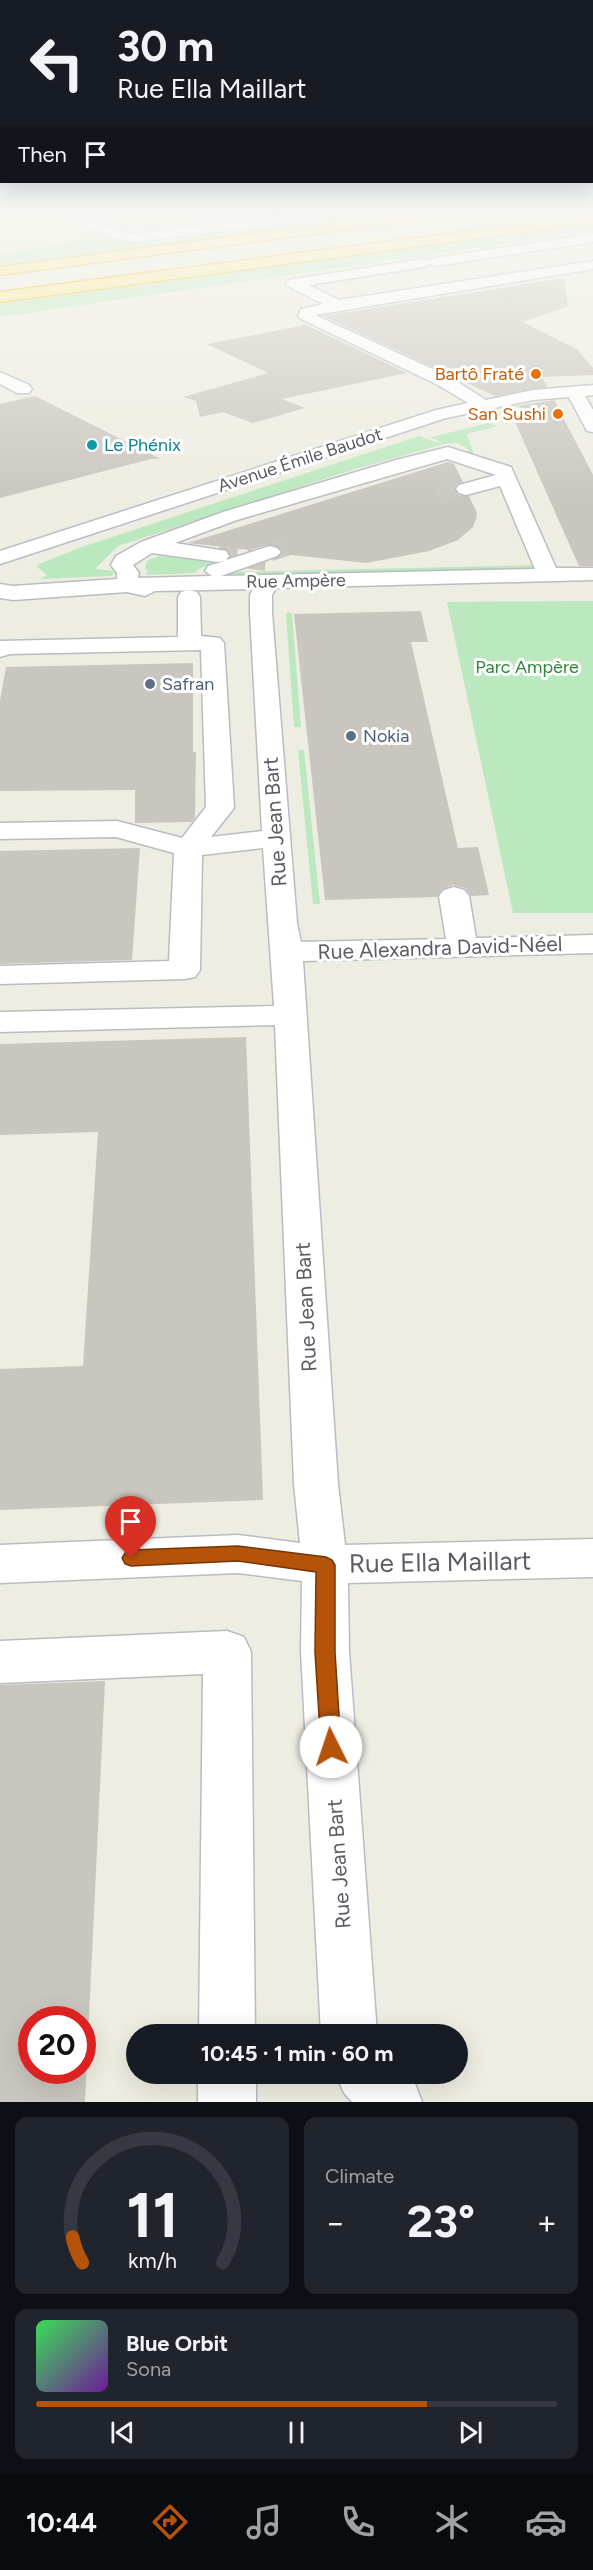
<!DOCTYPE html>
<html lang="en">
<head>
<meta charset="utf-8">
<style>
	:root { --surface:#171b24; --page:#20242c; --text:#f1f3f6; --muted:#9ea1a6; --line:#363941; --accent:#b45309 }
	body { margin:0; font-family:Figtree,sans-serif; background:var(--page); color:var(--text); height:100vh; display:flex; flex-direction:column; font-size:22px; white-space:nowrap }
	* { box-sizing:border-box; margin:0 }
	p { font-size:20px; color:var(--muted) }
	.icon { flex:none; width:33px; height:33px; fill:none; stroke:currentColor; stroke-width:2; stroke-linecap:round; stroke-linejoin:round }
	.map { position:relative; height:2102px; overflow:hidden }
	.sheet { display:flex; flex-direction:column; gap:15px; padding:15px; background:#0d0f14; flex:1 }
	.sheet>* { flex:none }
	.guide { position:absolute; left:0px; top:0px; width:594px; height:183px; box-shadow:0 6px 24px #0002; background:#171b24; color:var(--text); overflow:hidden }
	.speed { position:absolute; left:18px; top:2006px; display:flex; gap:12px; font-size:30px; font-weight:700; text-align:center }
	.speed>* { display:grid; place-content:center; width:78px; height:78px; border-radius:50%; background:var(--surface); box-shadow:0 6px 24px #0002; line-height:1 }
	.speed .limit { border:9px solid #d22; background:#fff; color:#111 }
	.pin { position:absolute; display:grid; place-items:center; width:51px; height:51px; color:#fff; margin:-62px -26px; border-radius:50% 50% 50% 0; rotate:-45deg; box-shadow:0 0 6px #0007 }
	.pin .icon { rotate:45deg }
	.me { position:absolute; width:66px; margin:-33px; rotate:356deg; stroke-linejoin:round; filter:drop-shadow(0 0 4px #0008) }
	.turn { display:flex; align-items:center; gap:21px; height:126px; padding:0 18px; font-size:27px }
	.turn .icon { width:78px; height:78px; stroke-width:2.5 }
	.turn b { display:block; font-size:42px; line-height:51px }
	.then { display:flex; align-items:center; height:57px; padding:0 18px; background:#0003; gap:12px; font-size:22px }
	.big { font-size:45px; font-weight:700; line-height:1.1 }
	.sheet .tile { flex:1; display:flex; flex-direction:column; justify-content:center; gap:9px; min-width:0; padding:0 21px; border-radius:12px; background:var(--page) }
	.sheet .dial { align-items:center; gap:0 }
	.dial svg { height:156px; overflow:visible; fill:none; stroke:var(--line); stroke-width:7; stroke-linecap:round; text-anchor:middle }
	.dial text { fill:var(--text); stroke:none }
	.song { display:flex; align-items:center; gap:18px }
	.cover { width:72px; height:72px; border-radius:9px; background:linear-gradient(135deg,hsl(130 70% 55%),hsl(280 70% 35%)) }
	.played { height:6px; border-radius:3px; background:linear-gradient(90deg,var(--accent) 75%,var(--line) 75%) }
	.keys { display:flex; justify-content:space-around; direction:ltr }
	.heat { display:flex; justify-content:space-between; align-items:center; font-size:33px; direction:ltr }
	.sheet .tiles { flex:1; display:grid; gap:15px; grid-template-columns:1fr 1fr }
	.tile:last-child { grid-column:span 2 }
	.trip { position:absolute; left:126px; top:2024px; width:342px; height:60px; border-radius:30px; background:var(--surface); box-shadow:0 6px 24px #0002; font-weight:700; line-height:60px; text-align:center }
	.tab-bar { display:flex; height:96px; justify-content:space-around; align-items:center; background:#090b0e; color:var(--muted) }
	.tab-bar .icon { width:42px; height:42px }
	.tab-bar .selected { color:var(--accent) }
	.tab-bar b { font-size:27px; color:var(--text) }
	.map>svg:first-child { display:block }
</style>
</head>
<body>
<div class="map">
<svg width="593" height="2102" viewBox="0 0 593 2102">
	<rect width="100%" height="100%" fill="#eeede2"/>
	<g fill="#bce8bf">
		<path d="M376 210H425L0 265V253L7 254 96 237 146 239Z"/>
		<path d="M593 224V231L0 317V304Z"/>
		<path d="M489 423 498 426 467 434 474 455H469L467 448 457 443 444 444 352 470 118 546 95 569 114 571 112 576 40 579 47 575 37 567 39 564 79 548 419 436 435 442 439 441 431 437Z"/>
		<path d="M160 556 214 562 197 570 196 573 146 575 147 571 145 566 148 560Z"/>
		<path d="M540 565 542 569 226 576V572Z"/>
		<path d="M593 601V913H513L447 602Z"/>
		<path d="M286 613H292L301 727H294Z"/>
		<path d="M298 750H304L320 904H313Z"/>
	</g>
	<g fill="#c9c6bf" fill-rule="evenodd">
		<path d="M564 278 568 306 523 322 577 349 593 368V375L542 377 547 387 495 396 323 316Z"/>
		<path d="M300 322 407 373 282 399 305 408 253 423 223 412 200 417 196 401 183 397 268 373 207 344 305 325Z"/>
		<path d="M35 396 157 457 160 459H151L0 498V404Z"/>
		<path d="M554 400 593 475V566H579L515 422 540 416 517 406Z"/>
		<path d="M448 462 454 464 463 482 457 484 454 490 458 495 469 496 477 513 476 519 473 527 458 540 429 551 366 563 283 554 279 546 271 544 250 550 188 543Z"/>
		<path d="M421 611 428 642H411L458 848 478 847 489 895 471 896 465 888 453 885 442 889 437 897 325 900 294 614Z"/>
		<path d="M193 663V752H196L195 818 192 822 135 823V790L0 791V701L6 667Z"/>
		<path d="M140 848 132 960 0 964V851Z"/>
		<path d="M246 1037 263 1500 0 1510V1369L83 1366 98 1132 0 1135V1044Z"/>
		<path d="M105 1681 85 2102H0V1685ZM32 2019H82V2070H32Z"/>
	</g>
	<g fill="none" stroke-linecap="round" stroke-linejoin="round">
		<g stroke="#c9c9c2" stroke-width="19" stroke-dasharray="19 10" stroke-linecap="butt">
			<path d="M438 496 466 489"/>
			<path d="M270 552 297 543"/>
			<path d="M218 556 273 562"/>
		</g>
		<g stroke="#babcc2" stroke-width="3">
			<g id="minor">
				<path d="M62 210C91 210 104 231 134 234L321 210H359L353 214 134 242 103 235Z"/>
				<path d="M593 234V242L435 266 429 264 423 267 309 285 339 300 593 261V269L315 315 450 377 486 400 533 390 593 385V395L585 396 593 410V432L587 431 569 397 533 400 446 418 0 564V551L436 410 468 403 438 385 301 319 298 316 301 309 323 304 288 286 286 283 288 280 423 259 429 261 435 258Z"/>
				<path d="M0 372 29 385 32 389 29 393H17L0 384Z"/>
				<path d="M448 447 511 467 556 568H593V580L276 588 272 595V613L297 923 301 942 446 939 439 896 444 890 454 887 464 890 469 896 476 938 593 935V953L303 961 338 1484 345 1545 593 1539V1577L348 1583 349 1651 377 2034H321L301 1651 302 1581 238 1573 0 1583V1545L238 1535 300 1543 294 1484 275 1025 0 1032V1012L274 1006 263 848 202 855 200 970 195 977 184 979 0 984V966L169 961 174 853 116 837 0 839V823L117 821 182 838 206 807 201 650 10 654 0 657V641L178 637V597L181 592 189 590 197 592 200 597 201 636 220 638 224 643 234 808 211 837 262 831 250 613V595L253 589 155 591 145 596 127 592 13 600 0 598V584L13 586 117 579V573L111 565 116 556 141 542 223 512 396 460ZM447 459 496 475 459 485 456 489 459 493 466 495 500 486 535 569 221 576 277 556 281 552 277 548 270 546 226 560 229 556 226 551 175 543 237 520ZM152 553 218 562 225 561 208 566 205 571 212 576 138 578 139 573 133 565Z"/>
				<path d="M227 1631 244 1637 251 1652 255 2034H199L203 1674 0 1683V1641Z"/>
				<rect x="198" y="2073" width="58" height="29"/>
				<path d="M335 2073H405L414 2081 422 2102H352L344 2093Z"/>
			</g>
		</g>
		<g stroke="#f0b500" stroke-width="3">
			<g id="highway">
				<path d="M434 210H471L465 214 0 275V267Z"/>
				<path d="M593 215V223L0 302V292Z"/>
			</g>
		</g>
		<use href="#minor" fill="#fff" fill-rule="evenodd"/>
		<use href="#highway" fill="#ffe988" fill-rule="evenodd"/>
	</g>
	<linearGradient id="sky" x2="0" y2="1"><stop stop-color="#8bbff1"/><stop offset="0.42" stop-color="#f7f7f2"/><stop offset="1" stop-color="#f7f7f2" stop-opacity="0"/></linearGradient>
	<rect width="593" height="504" fill="url(#sky)"/>
	<path fill="#b45309" stroke="#753606" stroke-width="1.5" d="M238 1546 326 1557 332 1560 335 1565V1652L341 1747 338 1754 331 1757 324 1754 321 1747 315 1652 316 1572 238 1561 131 1566 125 1564 122 1558 125 1553 131 1550Z"/>
	<g fill="#e8710a" stroke="#fff" stroke-width="2">
		<circle cx="536" cy="374" r="6"/>
		<circle cx="558" cy="414" r="6"/>
	</g>
	<circle fill="#0f9aa8" stroke="#fff" stroke-width="2" cx="92" cy="445" r="6"/>
	<g fill="#5c6f8a" stroke="#fff" stroke-width="2">
		<circle cx="150" cy="684" r="6"/>
		<circle cx="351" cy="736" r="6"/>
	</g>
	<g text-anchor="middle" stroke-width="6" stroke-linejoin="round" paint-order="stroke">
		<g font-size="18" fill="#c56008" stroke="#fff" text-anchor="end">
			<text x="524" y="380">Bartô Fraté</text>
			<text x="546" y="420">San Sushi</text>
		</g>
		<g font-size="18" fill="#0d838f" stroke="#fff" text-anchor="start">
			<text x="104" y="451">Le Phénix</text>
		</g>
		<g font-size="18" fill="#5a5e64" stroke="#fff">
			<text transform="translate(300 460) rotate(-18)" y="6">Avenue Émile Baudot</text>
			<text transform="translate(296 581) rotate(-1)" y="6">Rue Ampère</text>
		</g>
		<g font-size="18" fill="#2e8739" stroke="#fff">
			<text x="527" y="673">Parc Ampère</text>
		</g>
		<g font-size="18" fill="#4e5e75" stroke="#fff" text-anchor="start">
			<text x="162" y="690">Safran</text>
			<text x="363" y="742">Nokia</text>
		</g>
		<g font-size="21" fill="#5a5e64" stroke="#fff">
			<text transform="translate(275 822) rotate(-94)" y="7">Rue Jean Bart</text>
			<text transform="translate(440 948) rotate(-2)" y="7">Rue Alexandra David-Néel</text>
			<text transform="translate(306 1307) rotate(-93)" y="7">Rue Jean Bart</text>
			<text transform="translate(339 1864) rotate(-94)" y="7">Rue Jean Bart</text>
		</g>
		<g font-size="26" fill="#5a5e64" stroke="#fff">
			<text transform="translate(440 1562) rotate(-1)" y="9">Rue Ella Maillart</text>
		</g>
	</g>
</svg>
<div class="speed"><div class="limit">20</div></div>
<div class="pin" style="left:131px;top:1558px;background:#d93025"><svg class="icon" aria-label="arrive" viewBox="0 0 24 24"><path d="M6 21V4h12l-3 4 3 4H6"/></svg></div>
<svg class="me" style="left:331px;top:1747px" viewBox="-20 -20 40 40"><circle r="19" fill="#fff"/><path d="M0-13L10 11 0 6-10 11z" fill="#b45309"/></svg>
<div class="trip">10:45 · 1 min · 60 m</div>
<div class="guide">
<div class="turn"><svg class="icon" aria-label="left" viewBox="0 0 24 24"><path d="M17 20v-9H6M10 6l-5 5 5 5"/></svg><div><b>30 m</b>Rue Ella Maillart</div></div>
<div class="then">Then<svg class="icon" aria-label="arrive" viewBox="0 0 24 24"><path d="M6 21V4h12l-3 4 3 4H6"/></svg></div>
</div>
</div>
<section class="sheet">
<div class="tiles">
<div class="tile dial"><svg viewBox="0 0 100 80">
<path d="M14 69A42 42 0 1 1 86 69"/>
<path d="M14 69A42 42 0 0 1 9 56" stroke="#b45309"/>
<text x="50" y="56" font-size="32" font-weight="700">11</text>
<text x="50" y="72" font-size="11">km/h</text>
</svg></div>
<div class="tile"><p>Climate</p>
<div class="heat"><a>−</a><b class="big">23°</b><a>+</a></div>
</div>
<div class="tile">
<div class="song"><i class="cover"></i><div><b>Blue Orbit</b><p>Sona</p></div></div>
<div class="played"></div>
<div class="keys"><svg class="icon" aria-label="previous" viewBox="0 0 24 24"><path d="M18 5L8 12l10 7zM5 5v14"/></svg><svg class="icon" aria-label="pause" viewBox="0 0 24 24"><path d="M8 5v14M16 5v14"/></svg><svg class="icon" aria-label="next" viewBox="0 0 24 24"><path d="M6 5l10 7-10 7zM19 5v14"/></svg></div>
</div>
</div>
</section>
<nav class="tab-bar">
<b>10:44</b>
<svg class="icon selected" aria-label="directions" viewBox="0 0 24 24"><path d="M12 3l9 9-9 9-9-9zM9 14v-3h6M13 9l2 2-2 2"/></svg>
<svg class="icon" aria-label="music" viewBox="0 0 24 24"><path d="M9 18V5l10-2v13"/><circle cx="6" cy="18" r="3"/><circle cx="16" cy="16" r="3"/></svg>
<svg class="icon" aria-label="phone" viewBox="0 0 24 24"><path d="M5 4h4l2 5-3 2q2 4 5 5l2-3 5 2v4C11 20 4 13 5 4z"/></svg>
<svg class="icon" aria-label="climate" viewBox="0 0 24 24"><path d="M12 3v18M4 7l16 10M4 17L20 7"/></svg>
<svg class="icon" aria-label="car" viewBox="0 0 24 24"><path d="M5 17H2v-5l4-1 3-4h7l3 4 3 1v5h-3M9 17h6M6 11h13"/><circle cx="7" cy="17" r="2"/><circle cx="17" cy="17" r="2"/></svg>
</nav>
</body>
</html>
